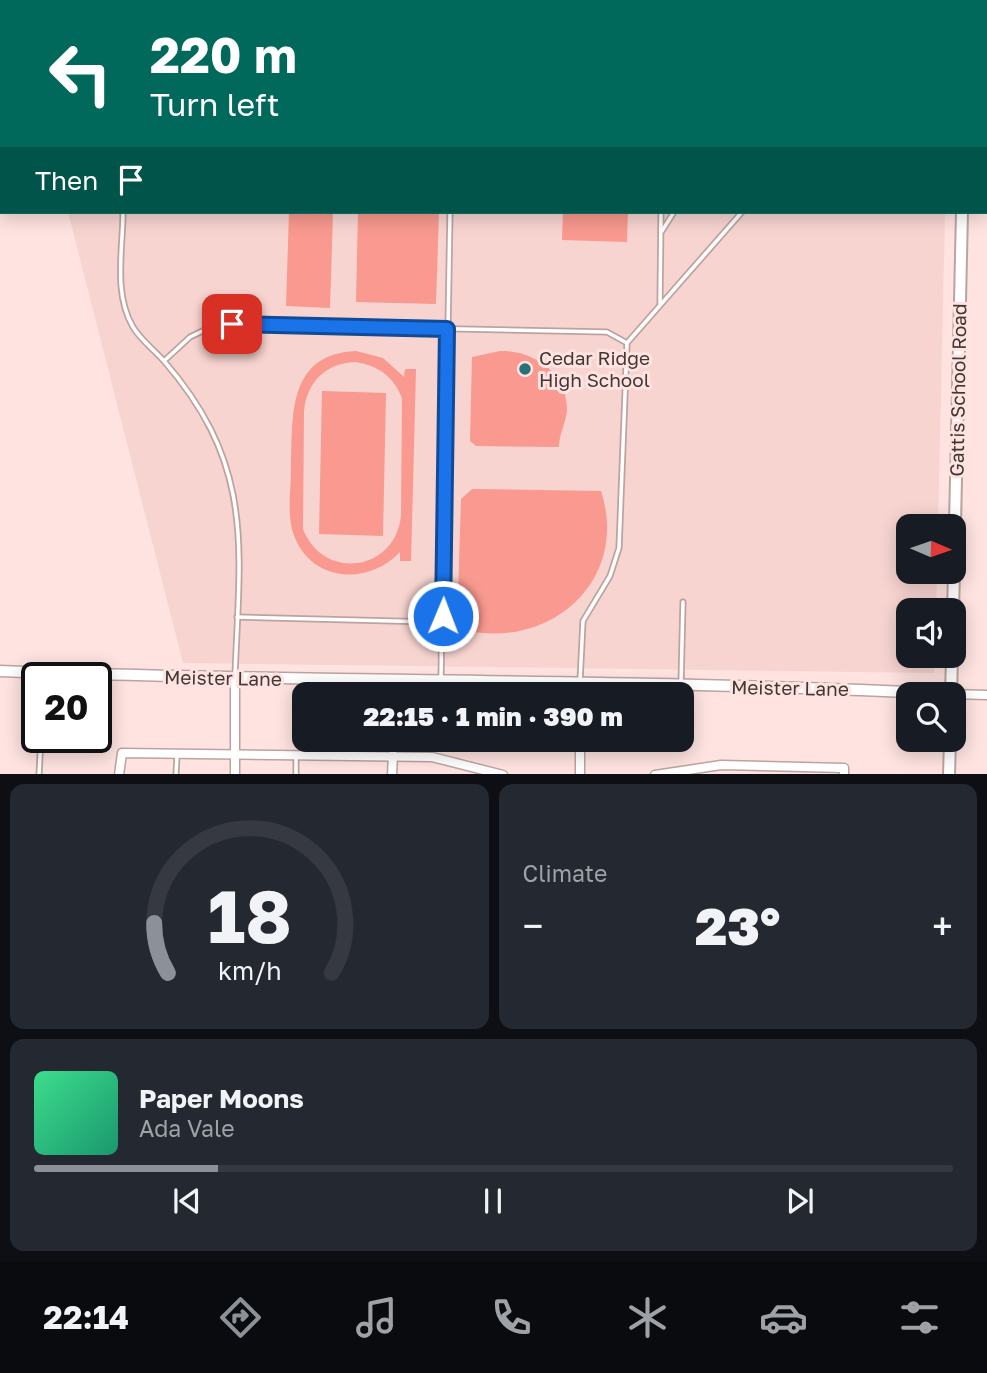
<!DOCTYPE html>
<html lang="en">
<head>
<meta charset="utf-8">
<style>
	:root { --surface:#171b24; --page:#242831; --text:#f1f3f6; --muted:#9ea1a6; --line:#363941; --accent:#8c9099 }
	body { margin:0; font-family:"Golos Text",sans-serif; background:var(--page); color:var(--text); height:100vh; display:flex; flex-direction:column; font-size:26px; white-space:nowrap }
	* { box-sizing:border-box; margin:0 }
	p { font-size:23px; color:var(--muted) }
	.icon { flex:none; width:38px; height:38px; fill:none; stroke:currentColor; stroke-width:2; stroke-linecap:round; stroke-linejoin:round }
	.map { position:relative; height:774px; overflow:hidden }
	.drawer { display:flex; flex-direction:column; gap:10px; padding:10px; background:#0d0f14; flex:1 }
	.drawer>* { flex:none }
	.hud { position:absolute; left:0px; top:0px; width:987px; height:214px; box-shadow:0 4px 18px #0003; background:#00695c; color:#fff; overflow:hidden }
	.needle { width:46px; rotate:92deg }
	.fabs { position:absolute; left:896px; top:514px; display:grid; gap:14px }
	.fabs a { display:grid; place-items:center; width:70px; height:70px; border-radius:14px; background:var(--surface); box-shadow:0 4px 18px #0003; font-size:35px }
	.speed { position:absolute; left:21px; top:662px; display:flex; gap:14px; font-size:35px; font-weight:700; text-align:center }
	.speed>* { display:grid; place-content:center; width:91px; height:91px; border-radius:50%; background:var(--surface); box-shadow:0 4px 18px #0003; line-height:1 }
	.speed .limit { border:4px solid #111; border-radius:10px; background:#fff; color:#111 }
	.pin { position:absolute; display:grid; place-items:center; width:60px; height:60px; color:#fff; margin:-30px; border-radius:14px; box-shadow:0 4px 10px #0006 }
	.me { position:absolute; width:77px; margin:-38px; rotate:1deg; stroke-linejoin:round; filter:drop-shadow(0 0 5px #0008) }
	.turn { display:flex; align-items:center; gap:24px; height:147px; padding:0 35px; font-size:32px }
	.turn .icon { width:91px; height:91px; stroke-width:2.5 }
	.turn b { display:block; font-size:49px; line-height:60px }
	.then { display:flex; align-items:center; height:66px; padding:0 35px; background:#0003; gap:14px; font-size:26px }
	.big { font-size:52px; font-weight:800; line-height:1.1 }
	.drawer .tile { flex:1; display:flex; flex-direction:column; justify-content:center; gap:10px; min-width:0; padding:0 24px; border-radius:14px; background:var(--page) }
	.drawer .dial { align-items:center; gap:0 }
	.dial svg { height:182px; overflow:visible; fill:none; stroke:var(--line); stroke-width:7; stroke-linecap:round; text-anchor:middle }
	.dial text { fill:var(--text); stroke:none }
	.song { display:flex; align-items:center; gap:21px }
	.cover { width:84px; height:84px; border-radius:10px; background:linear-gradient(135deg,hsl(150 70% 55%),hsl(160 70% 35%)) }
	.played { height:7px; border-radius:4px; background:linear-gradient(90deg,var(--accent) 20%,var(--line) 20%) }
	.keys { display:flex; justify-content:space-around; direction:ltr }
	.heat { display:flex; justify-content:space-between; align-items:center; font-size:38px; direction:ltr }
	.drawer .tiles { flex:1; display:grid; gap:10px; grid-template-columns:1fr 1fr }
	.tile:last-child { grid-column:span 2 }
	.trip { position:absolute; left:292px; top:682px; width:402px; height:70px; border-radius:14px; background:var(--surface); box-shadow:0 4px 18px #0003; font-weight:800; line-height:70px; text-align:center }
	.dock { display:flex; height:112px; justify-content:space-around; align-items:center; background:#090b0e; color:var(--muted) }
	.dock .icon { width:49px; height:49px }
	.dock .active { color:var(--accent) }
	.dock b { font-size:32px; color:var(--text) }
	.map>svg:first-child { display:block }
</style>
</head>
<body>
<div class="map">
<svg width="987" height="775" viewBox="0 0 987 775">
	<rect width="100%" height="100%" fill="#fee3e0"/>
	<g fill="#f7d4d0">
		<path d="M14 0H950L14 2Z"/>
		<path d="M68 212H945L938 527H908V572H937L936 611H908V656H935L934 673 183 663Z"/>
	</g>
	<g fill="#f9998f" fill-rule="evenodd">
		<path d="M289 212H333L330 308 286 306Z"/>
		<path d="M358 212H439L436 304 356 302Z"/>
		<path d="M563 212H628L627 242 562 240Z"/>
		<path d="M356 351 383 358 404 377 405 369H416L411 561H400V552C369 585 314 583 295 538 286 517 291 491 291 469 293 418 286 354 356 351ZM355 362C378 365 394 377 402 398L401 516C395 572 323 581 303 529L304 411C307 382 326 363 355 362Z"/>
		<path d="M500 351C534 350 567 373 567 410 566 423 559 434 559 447L476 446 470 441 472 357Z"/>
		<path d="M322 391 386 393 383 536 319 534Z"/>
		<path d="M472 489 601 491C631 584 544 654 457 628L461 499Z"/>
	</g>
	<g fill="none" stroke-linecap="round" stroke-linejoin="round">
		<g stroke="#a35e57" stroke-width="2.5">
			<path d="M25 0V2"/>
			<path d="M0 133 2 132"/>
		</g>
		<g stroke="#bca39f" stroke-width="7">
			<g id="service">
				<path d="M612 0V2"/>
				<path d="M39 2V0"/>
				<path d="M667 2V0"/>
				<path d="M757 2V0"/>
				<path d="M840 2V0"/>
				<path d="M123 212C123 249 113 293 133 327 140 339 154 350 163 360"/>
				<path d="M662 231 674 212"/>
				<path d="M660 303 661 212"/>
				<path d="M237 617 433 622C444 637 441 660 441 677"/>
				<path d="M438 629 443 616 450 212"/>
				<path d="M235 675C240 547 255 466 164 361L190 337 217 324 607 332 627 343"/>
				<path d="M580 681 583 621 610 576 619 548 627 343 742 212"/>
				<path d="M681 684 683 602"/>
				<path d="M296 757V775"/>
				<path d="M39 775 41 737"/>
				<path d="M176 775 177 755"/>
			</g>
		</g>
		<g stroke="#bca39f" stroke-width="11">
			<g id="minor">
				<path d="M985 11H987"/>
				<path d="M985 32H987"/>
				<path d="M580 683V695"/>
				<path d="M951 694 987 695"/>
				<path d="M580 740V775"/>
				<path d="M119 775 122 753 432 757 503 775"/>
				<path d="M235 775V679"/>
				<path d="M392 775 393 755"/>
				<path d="M655 775 721 765 844 768V775"/>
			</g>
		</g>
		<g stroke="#bca39f" stroke-width="13">
			<path id="tertiary" d="M0 671C317 683 634 678 951 694"/>
		</g>
		<g stroke="#bca39f" stroke-width="14">
			<g id="secondary">
				<path d="M967 2V0"/>
				<path d="M954 568 962 212"/>
				<path d="M953 611 954 572"/>
				<path d="M951 695 952 656"/>
				<path d="M949 775 950 740"/>
			</g>
		</g>
		<use href="#service" stroke="#fff" stroke-width="3.5"/>
		<use href="#minor" stroke="#fff" stroke-width="8"/>
		<use href="#tertiary" stroke="#fff" stroke-width="10"/>
		<use href="#secondary" stroke="#fff" stroke-width="10"/>
	</g>
	<g fill="none" stroke-linecap="round" stroke-linejoin="round">
		<g stroke="#114b97" stroke-width="18">
			<path id="route" d="M232 324 447 329 443 616"/>
		</g>
		<use href="#route" stroke="#1a73e8" stroke-width="12"/>
	</g>
	<circle fill="#28717a" stroke="#fee3e0" stroke-width="2.5" cx="525" cy="369" r="7"/>
	<g text-anchor="middle" stroke-width="6" stroke-linejoin="round" paint-order="stroke">
		<g font-size="19" fill="#413735" stroke="#fee3e0" text-anchor="start">
			<text x="539" y="365">Cedar Ridge<tspan x="539" dy="22">High School</tspan></text>
		</g>
		<g font-size="19" fill="#413735" stroke="#fee3e0">
			<text transform="translate(958 390) rotate(-89)" y="7">Gattis School Road</text>
			<text transform="translate(223 678) rotate(1)" y="7">Meister Lane</text>
			<text transform="translate(790 688) rotate(1)" y="7">Meister Lane</text>
		</g>
	</g>
</svg>
<div class="fabs">
<a><svg class="needle" viewBox="-14 -14 28 28"><path d="M0-13l5 13h-10z" fill="#e53935"/><path d="M0 13l5-13h-10z" fill="#9ea1a6"/></svg></a>
<a><svg class="icon" aria-label="sound" viewBox="0 0 24 24"><path d="M4 9h4l5-4v14l-5-4H4zM17 9q2 3 0 6"/></svg></a>
<a><svg class="icon" aria-label="search" viewBox="0 0 24 24"><circle cx="10" cy="10" r="6"/><path d="M15 15l6 6"/></svg></a>
</div>
<div class="speed"><div class="limit">20</div></div>
<div class="pin" style="left:232px;top:324px;background:#d93025"><svg class="icon" aria-label="arrive" viewBox="0 0 24 24"><path d="M6 21V4h12l-3 4 3 4H6"/></svg></div>
<svg class="me" style="left:443px;top:616px" viewBox="-20 -20 40 40"><circle r="17" fill="#1a73e8" stroke="#fff" stroke-width="3"/><path d="M0-11L8 9 0 5-8 9z" fill="#fff"/></svg>
<div class="trip">22:15 · 1 min · 390 m</div>
<div class="hud">
<div class="turn"><svg class="icon" aria-label="left" viewBox="0 0 24 24"><path d="M17 20v-9H6M10 6l-5 5 5 5"/></svg><div><b>220 m</b>Turn left</div></div>
<div class="then">Then<svg class="icon" aria-label="arrive" viewBox="0 0 24 24"><path d="M6 21V4h12l-3 4 3 4H6"/></svg></div>
</div>
</div>
<section class="drawer">
<div class="tiles">
<div class="tile dial"><svg viewBox="0 0 100 80">
<path d="M14 69A42 42 0 1 1 86 69"/>
<path d="M14 69A42 42 0 0 1 8 47" stroke="#8c9099"/>
<text x="50" y="56" font-size="32" font-weight="700">18</text>
<text x="50" y="72" font-size="11">km/h</text>
</svg></div>
<div class="tile"><p>Climate</p>
<div class="heat"><a>−</a><b class="big">23°</b><a>+</a></div>
</div>
<div class="tile">
<div class="song"><i class="cover"></i><div><b>Paper Moons</b><p>Ada Vale</p></div></div>
<div class="played"></div>
<div class="keys"><svg class="icon" aria-label="previous" viewBox="0 0 24 24"><path d="M18 5L8 12l10 7zM5 5v14"/></svg><svg class="icon" aria-label="pause" viewBox="0 0 24 24"><path d="M8 5v14M16 5v14"/></svg><svg class="icon" aria-label="next" viewBox="0 0 24 24"><path d="M6 5l10 7-10 7zM19 5v14"/></svg></div>
</div>
</div>
</section>
<nav class="dock">
<b>22:14</b>
<svg class="icon active" aria-label="directions" viewBox="0 0 24 24"><path d="M12 3l9 9-9 9-9-9zM9 14v-3h6M13 9l2 2-2 2"/></svg>
<svg class="icon" aria-label="music" viewBox="0 0 24 24"><path d="M9 18V5l10-2v13"/><circle cx="6" cy="18" r="3"/><circle cx="16" cy="16" r="3"/></svg>
<svg class="icon" aria-label="phone" viewBox="0 0 24 24"><path d="M5 4h4l2 5-3 2q2 4 5 5l2-3 5 2v4C11 20 4 13 5 4z"/></svg>
<svg class="icon" aria-label="climate" viewBox="0 0 24 24"><path d="M12 3v18M4 7l16 10M4 17L20 7"/></svg>
<svg class="icon" aria-label="car" viewBox="0 0 24 24"><path d="M5 17H2v-5l4-1 3-4h7l3 4 3 1v5h-3M9 17h6M6 11h13"/><circle cx="7" cy="17" r="2"/><circle cx="17" cy="17" r="2"/></svg>
<svg class="icon" aria-label="filters" viewBox="0 0 24 24"><path d="M4 7h16M4 17h16"/><circle cx="9" cy="7" r="2"/><circle cx="15" cy="17" r="2"/></svg>
</nav>
</body>
</html>
